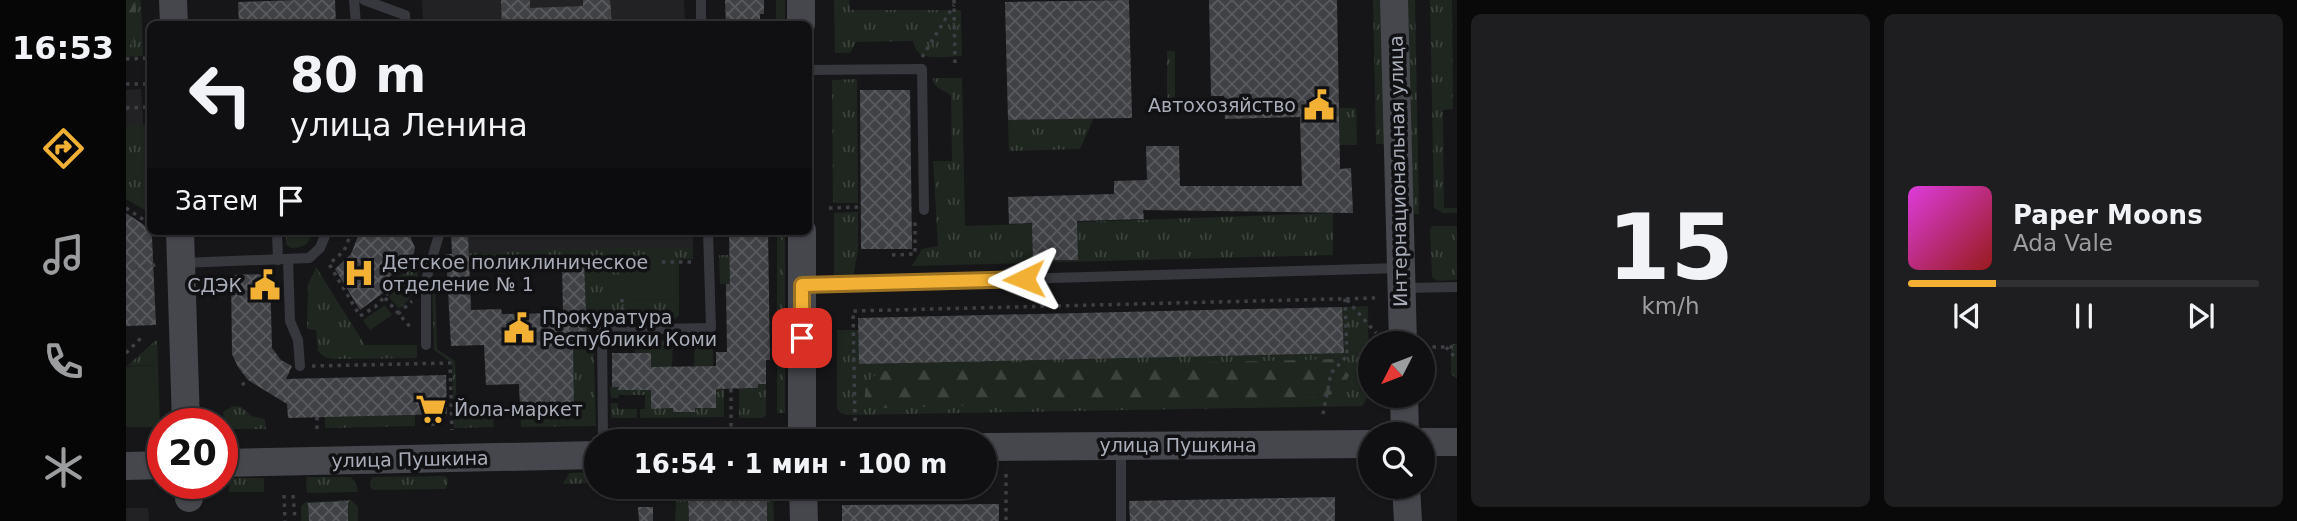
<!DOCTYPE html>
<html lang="ru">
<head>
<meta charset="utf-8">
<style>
	:root { --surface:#101012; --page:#1e1e20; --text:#f1f3f6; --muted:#9c9d9f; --line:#303032; --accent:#f2b134 }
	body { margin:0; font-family:"DejaVu Sans",sans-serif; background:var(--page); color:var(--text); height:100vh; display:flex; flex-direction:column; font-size:26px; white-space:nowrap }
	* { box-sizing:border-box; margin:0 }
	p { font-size:23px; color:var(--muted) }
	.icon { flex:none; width:38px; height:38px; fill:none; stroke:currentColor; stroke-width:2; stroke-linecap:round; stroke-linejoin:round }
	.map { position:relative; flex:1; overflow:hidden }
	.details { display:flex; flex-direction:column; gap:14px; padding:14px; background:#09090a; width:840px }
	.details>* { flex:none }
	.banner { position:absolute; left:21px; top:21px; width:665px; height:214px; border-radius:10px; box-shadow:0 2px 5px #0004,0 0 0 2px var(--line); background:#101012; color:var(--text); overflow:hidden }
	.needle { width:46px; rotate:228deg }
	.tools { position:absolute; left:1232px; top:331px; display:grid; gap:14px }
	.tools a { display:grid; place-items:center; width:77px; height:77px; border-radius:50%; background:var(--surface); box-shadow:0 2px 5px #0004,0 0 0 2px var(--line); font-size:35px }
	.speed { position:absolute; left:21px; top:408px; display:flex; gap:14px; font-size:35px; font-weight:700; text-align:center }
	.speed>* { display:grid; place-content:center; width:91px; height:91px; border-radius:50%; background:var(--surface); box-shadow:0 2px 5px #0004,0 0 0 2px var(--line); line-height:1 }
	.speed .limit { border:10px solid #d22; background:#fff; color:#111 }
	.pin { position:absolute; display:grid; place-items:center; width:60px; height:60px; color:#fff; margin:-30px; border-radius:14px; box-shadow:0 4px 10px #0006 }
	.me { position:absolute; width:77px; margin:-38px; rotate:268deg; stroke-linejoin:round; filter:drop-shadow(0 0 5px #0008) }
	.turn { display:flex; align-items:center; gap:24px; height:147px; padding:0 28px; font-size:32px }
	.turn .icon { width:91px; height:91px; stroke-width:2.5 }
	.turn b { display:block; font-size:49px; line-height:60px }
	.then { display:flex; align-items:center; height:66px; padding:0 28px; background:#0003; gap:14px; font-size:26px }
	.details .widget { flex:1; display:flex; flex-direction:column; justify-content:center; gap:10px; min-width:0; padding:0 24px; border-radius:10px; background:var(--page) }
	.details .dial { align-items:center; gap:0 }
	.dial b { font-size:91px; line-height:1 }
	.song { display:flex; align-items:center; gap:21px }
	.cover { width:84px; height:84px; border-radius:10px; background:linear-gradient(135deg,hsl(300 70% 55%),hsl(0 70% 35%)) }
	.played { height:7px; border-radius:4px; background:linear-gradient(90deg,var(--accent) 25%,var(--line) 25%) }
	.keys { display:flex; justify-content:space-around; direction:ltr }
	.details .tiles { flex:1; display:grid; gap:14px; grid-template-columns:repeat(2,1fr) }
	.trip { position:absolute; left:458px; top:429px; width:413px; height:70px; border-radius:35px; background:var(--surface); box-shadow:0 2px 5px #0004,0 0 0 2px var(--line); font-weight:600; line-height:70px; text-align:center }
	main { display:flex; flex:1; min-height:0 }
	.tabs { display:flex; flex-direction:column; width:126px; justify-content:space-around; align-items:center; background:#060607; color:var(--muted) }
	.tabs .icon { width:49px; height:49px }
	.tabs .on { color:var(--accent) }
	.tabs b { font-size:32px; color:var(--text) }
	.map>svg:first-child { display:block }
</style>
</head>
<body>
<main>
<nav class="tabs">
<b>16:53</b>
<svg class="icon on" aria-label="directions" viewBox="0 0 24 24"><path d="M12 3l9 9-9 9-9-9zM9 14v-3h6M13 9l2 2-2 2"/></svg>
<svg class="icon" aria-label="music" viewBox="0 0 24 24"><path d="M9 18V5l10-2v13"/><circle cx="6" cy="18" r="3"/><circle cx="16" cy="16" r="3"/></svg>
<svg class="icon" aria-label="phone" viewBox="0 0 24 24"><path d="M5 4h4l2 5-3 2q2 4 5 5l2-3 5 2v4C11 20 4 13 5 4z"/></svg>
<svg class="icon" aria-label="climate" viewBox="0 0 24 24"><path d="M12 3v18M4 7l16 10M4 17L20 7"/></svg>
</nav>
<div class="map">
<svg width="1331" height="521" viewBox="0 0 1331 521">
	<defs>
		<pattern id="grass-tufts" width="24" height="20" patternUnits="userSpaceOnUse" patternTransform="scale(1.75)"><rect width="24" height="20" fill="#1e261f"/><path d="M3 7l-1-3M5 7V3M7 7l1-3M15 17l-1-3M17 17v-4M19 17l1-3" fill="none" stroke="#3c433d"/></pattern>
		<pattern id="forest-firs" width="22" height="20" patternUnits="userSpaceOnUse" patternTransform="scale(1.75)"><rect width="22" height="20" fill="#1e261f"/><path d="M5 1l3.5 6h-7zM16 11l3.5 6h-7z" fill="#3c433d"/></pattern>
		<pattern id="building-cross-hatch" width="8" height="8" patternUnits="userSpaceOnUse" patternTransform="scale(1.75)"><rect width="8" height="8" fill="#404145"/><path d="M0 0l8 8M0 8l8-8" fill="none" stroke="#595a5e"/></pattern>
	</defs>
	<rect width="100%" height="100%" fill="#161618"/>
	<g fill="#222225">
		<path d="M296 0H558L559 24H297Z"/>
		<path d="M15 89 19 154 0 155V90Z"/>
		<path d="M342 231H567V248L343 253Z"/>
		<path d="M0 508H22L23 521H0Z"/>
	</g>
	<g fill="url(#grass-tufts)">
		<path d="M0 0H15L17 56 0 57Z"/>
		<rect x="650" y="0" width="9" height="24"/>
		<path d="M708 0H723L724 10H835L836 56C817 56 791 64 787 41L730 42 724 53H709Z"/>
		<path d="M1247 0H1261L1265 144H1250Z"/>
		<path d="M1281 0H1289L1293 214H1286Z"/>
		<path d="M1304 0H1326L1327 109 1317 110 1318 208H1331V213H1317L1308 208Z"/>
		<rect x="1041" y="51" width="8" height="62"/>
		<path d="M807 78H836L839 226 1207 213V255L786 266 796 249 812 246 807 161H826L825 96C818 89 807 89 807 78Z"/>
		<path d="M731 79 732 203H707L706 80Z"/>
		<path d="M1213 108H1230L1231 145H1214Z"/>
		<path d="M968 118 954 149 883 151 882 120Z"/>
		<path d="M21 125 24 211 22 212 0 199V126Z"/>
		<path d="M732 212V250L727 278 708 279V213Z"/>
		<path d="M1306 226H1331V280L1312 281 1306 277 1304 229Z"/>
		<path d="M160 231H186C183 245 179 247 165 248L160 244Z"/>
		<rect x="651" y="231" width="8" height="182"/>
		<path d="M494 248H567V259L494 260 495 300 553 299V315L548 320H467L470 426 395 427 394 407 448 406 447 341 461 340 458 260 436 261 435 258 343 261V253Z"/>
		<path d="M593 255H604V284H594Z"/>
		<path d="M289 264C297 282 287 297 273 309L263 297 267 292 262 288 267 277 279 274Z"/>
		<path d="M190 267 239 345H291V358L207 359C200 358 196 356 192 351L190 330 181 329 182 285Z"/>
		<path d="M309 277 311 349 329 361 331 411H362L367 417 368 427 328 428 326 363 308 350 306 284Z"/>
		<path d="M259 305 266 315 244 330 237 320Z"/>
		<path d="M1242 306 1243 396 1236 406 720 415 714 413 711 408V330H732L733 364 1218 352 1216 307Z"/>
		<path d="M547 340 546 367H525L509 353V341Z"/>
		<path d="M569 340H587V366H568Z"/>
		<path d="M29 341H31L32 365 1 366Z"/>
		<path d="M1325 344H1331V379L1325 374Z"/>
		<path d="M632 384H640V416L637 418H613V385L618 389 632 388Z"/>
		<path d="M590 385H598V417L514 418V409H519V395H493L492 398H485L484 387H492L493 390H518L525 386V409L547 408 548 412H568L569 408H590Z"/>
		<path d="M485 403H492V409H511V418H485Z"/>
		<path d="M107 406 115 407 126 416 139 419 140 429H105L98 420 97 412Z"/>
		<path d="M289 414V426L199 428V417Z"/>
		<path d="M632 429V439L506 441H491L484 431Z"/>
		<path d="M471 472V483L437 484 443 473Z"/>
		<path d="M320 476 322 480 320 489 247 490 244 486 246 477Z"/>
		<path d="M180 477H225L230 483 232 492 181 493Z"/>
		<rect x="103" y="478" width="35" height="14"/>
		<path d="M640 487 647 491 648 521H641V492L562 494 563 521H549L551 491Z"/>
		<path d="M225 500 232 507V521H175V506L180 502Z"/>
	</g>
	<g fill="url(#forest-firs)">
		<path d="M0 0H9C10 16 16 39 0 48Z"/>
		<path d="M1209 359 1223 375C1214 396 1206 395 1185 397L750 408 739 399C738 384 743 379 755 371Z"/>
	</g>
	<g fill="#1e261f">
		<path d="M494 259H553V299L494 300Z"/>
		<path d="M32 365 34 427H0V367Z"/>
	</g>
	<g fill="url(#building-cross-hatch)">
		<path d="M171 0H209L210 24H113L112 2Z"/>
		<path d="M375 0H404V8L457 6V0H484L486 24H376Z"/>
		<path d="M599 0H638V14H634V24H600Z"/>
		<path d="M1003 0 1006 118 882 120 879 2Z"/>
		<path d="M1083 0H1211L1214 169 1225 168 1227 213 1017 210 1018 219 951 221 952 260H907L906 223 883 224 882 197 988 194V181L1021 180 1020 146H1053L1054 186H1176L1174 117 1099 119 1098 96H1085Z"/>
		<path d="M734 90H784L786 249H735Z"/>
		<path d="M0 213 18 225 26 237 30 325 0 326Z"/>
		<path d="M234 231H282L289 248 285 267 264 276 257 293 234 310 209 269 225 254Z"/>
		<path d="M325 231H342L345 310 375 309 376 314 437 313 436 261 458 260 461 340 447 341 448 406 394 407 393 384 360 385 358 345 325 346 320 254H326Z"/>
		<path d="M603 231H642L644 360H640V384H632V388L590 389V408H569V412H547V408L525 409V390H492L493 387H486V353H525V367L590 366V352H601L600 284H604Z"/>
		<path d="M144 274 146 348 155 360 166 366 160 379 320 375 321 414 162 418 161 404 122 380 112 367 106 354 105 275Z"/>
		<path d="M1216 307 1218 353 733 364 732 318Z"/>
		<path d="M641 491V521H563L562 493Z"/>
		<path d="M1209 497V521H1004L1003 501Z"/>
		<path d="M222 501V521H183L182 503Z"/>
		<path d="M873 504V521H716V505Z"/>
		<path d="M512 507H527V521H513Z"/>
	</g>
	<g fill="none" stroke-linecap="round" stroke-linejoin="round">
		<g stroke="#3d3f44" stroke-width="3.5" stroke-dasharray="3.5 5" stroke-linecap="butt">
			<path d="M828 0 829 68"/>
			<path d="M796 57 828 5"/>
			<path d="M0 59 24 58"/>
			<path d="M0 84H24"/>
			<path d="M0 108 24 107"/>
			<path d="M0 208 24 224"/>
			<path d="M703 208 735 207"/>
			<path d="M226 231 218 251 203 264 234 316 249 307 263 292 259 289"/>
			<path d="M766 255 789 254V218"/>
			<path d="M536 262H569"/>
			<path d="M9 268 30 265"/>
			<path d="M259 298 285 328"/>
			<path d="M496 299V317"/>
			<path d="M1221 300 1250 333"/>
			<path d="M272 314 286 301"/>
			<path d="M1298 347H1331"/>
			<path d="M1320 347 1331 360"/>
			<path d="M0 353 17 336"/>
			<path d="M186 366 324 363 326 430"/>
			<path d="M116 385 122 380"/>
			<path d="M605 389V427"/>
			<path d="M307 414V431"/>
			<path d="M1197 414 1205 373 1221 356 1219 298"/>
			<path d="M191 417V433"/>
			<path d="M729 421 727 311 1249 298"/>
			<path d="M880 474V521"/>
			<path d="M158 495 159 521"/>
			<path d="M167 495 169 519"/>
		</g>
		<g stroke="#37383d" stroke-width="10">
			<path d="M228 0 230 24"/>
			<path d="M238 0 279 15V24"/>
			<path d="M575 0V24"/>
			<path d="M682 70 796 69 798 210"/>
			<path d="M151 231 152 260"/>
			<path d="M162 259 164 321 172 340 174 366"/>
			<path d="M56 263 183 258 194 248 201 231"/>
			<path d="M677 285 1274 268"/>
			<path d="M1279 288 1331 287"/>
			<path d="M300 345V280L314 231"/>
			<path d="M477 441 476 330 585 328 582 231"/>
			<path d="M995 448V521"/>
		</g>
		<g stroke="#45474d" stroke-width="28">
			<path d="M47 0 48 24"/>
			<path d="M675 0V24"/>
			<path d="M1268 0 1277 343"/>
			<path d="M54 231 60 424"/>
			<path d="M676 231V441"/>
			<path d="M1278 396 1279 434"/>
			<path d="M1297 442H1331"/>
			<path d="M859 447 1244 444"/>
			<path d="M96 463 471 455"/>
			<path d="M0 466 37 465"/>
			<path d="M62 483 63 498"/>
			<path d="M677 486 678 521"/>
			<path d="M1280 486 1282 521"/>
		</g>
	</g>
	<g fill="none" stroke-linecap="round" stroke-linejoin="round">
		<g stroke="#9d7322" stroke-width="18">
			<path id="route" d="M676 338V285L898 279"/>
		</g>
		<use href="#route" stroke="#f2b134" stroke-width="12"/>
	</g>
	<defs>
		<g id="civic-bare" transform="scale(2.415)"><path d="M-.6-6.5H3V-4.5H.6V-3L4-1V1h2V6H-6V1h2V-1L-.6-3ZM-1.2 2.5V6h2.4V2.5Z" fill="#f2b134" stroke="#111113" stroke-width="2.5" paint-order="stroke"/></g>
		<g id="hospital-bare" transform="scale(2.415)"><path d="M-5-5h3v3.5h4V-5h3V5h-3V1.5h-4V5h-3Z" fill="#f2b134" stroke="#111113" stroke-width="2.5" paint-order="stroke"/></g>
		<g id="supermarket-bare" transform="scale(2.415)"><path d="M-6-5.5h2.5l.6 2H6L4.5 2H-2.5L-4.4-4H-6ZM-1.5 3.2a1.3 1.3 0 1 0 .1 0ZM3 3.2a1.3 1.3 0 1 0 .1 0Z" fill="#f2b134" stroke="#111113" stroke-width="2.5" paint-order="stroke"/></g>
	</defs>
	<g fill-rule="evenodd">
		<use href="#civic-bare" x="1193" y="105"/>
		<use href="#hospital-bare" x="233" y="273"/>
		<use href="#civic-bare" x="139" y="285"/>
		<use href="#civic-bare" x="393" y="328"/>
		<use href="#supermarket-bare" x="305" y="409"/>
	</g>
	<g text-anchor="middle" stroke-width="7" stroke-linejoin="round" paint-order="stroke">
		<g font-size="19" fill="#a8adb8" stroke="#111113" text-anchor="start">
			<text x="1170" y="112" text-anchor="end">Автохозяйство</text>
			<text x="256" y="269">Детское поликлиническое<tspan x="256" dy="22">отделение № 1</tspan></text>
			<text x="116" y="292" text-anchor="end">СДЭК</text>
			<text x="416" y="324">Прокуратура<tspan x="416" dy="22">Республики Коми</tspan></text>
			<text x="328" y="416">Йола-маркет</text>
		</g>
		<g font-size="19" fill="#a8adb8" stroke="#111113">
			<text transform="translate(1272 171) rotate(-91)" y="7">Интернациональная улица</text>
			<text x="1052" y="452">улица Пушкина</text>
			<text transform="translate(284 459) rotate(-1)" y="7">улица Пушкина</text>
		</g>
	</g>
</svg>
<div class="tools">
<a><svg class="needle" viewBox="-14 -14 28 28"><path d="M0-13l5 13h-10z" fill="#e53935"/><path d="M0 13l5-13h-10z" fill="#9c9d9f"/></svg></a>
<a><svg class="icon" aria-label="search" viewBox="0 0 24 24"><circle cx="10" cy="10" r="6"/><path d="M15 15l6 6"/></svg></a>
</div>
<div class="speed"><div class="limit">20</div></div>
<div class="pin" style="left:676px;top:338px;background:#d93025"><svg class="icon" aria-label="arrive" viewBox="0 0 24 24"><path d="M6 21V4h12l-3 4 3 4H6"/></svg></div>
<svg class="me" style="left:898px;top:279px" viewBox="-20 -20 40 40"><path d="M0-17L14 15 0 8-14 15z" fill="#f2b134" stroke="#fff" stroke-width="4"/></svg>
<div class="trip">16:54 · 1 мин · 100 m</div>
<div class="banner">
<div class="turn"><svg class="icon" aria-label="left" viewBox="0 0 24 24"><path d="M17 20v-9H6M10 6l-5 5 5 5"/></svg><div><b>80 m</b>улица Ленина</div></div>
<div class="then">Затем<svg class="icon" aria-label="arrive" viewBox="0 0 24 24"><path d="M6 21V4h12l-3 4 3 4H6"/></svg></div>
</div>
</div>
<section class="details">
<div class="tiles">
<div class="widget dial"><b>15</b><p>km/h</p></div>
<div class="widget">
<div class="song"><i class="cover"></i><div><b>Paper Moons</b><p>Ada Vale</p></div></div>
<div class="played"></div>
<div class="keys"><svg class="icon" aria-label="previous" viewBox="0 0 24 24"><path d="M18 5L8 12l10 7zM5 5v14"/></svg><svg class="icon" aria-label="pause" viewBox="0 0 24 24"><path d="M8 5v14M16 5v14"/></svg><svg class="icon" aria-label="next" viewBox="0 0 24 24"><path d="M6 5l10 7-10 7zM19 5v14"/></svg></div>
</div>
</div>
</section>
</main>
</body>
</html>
